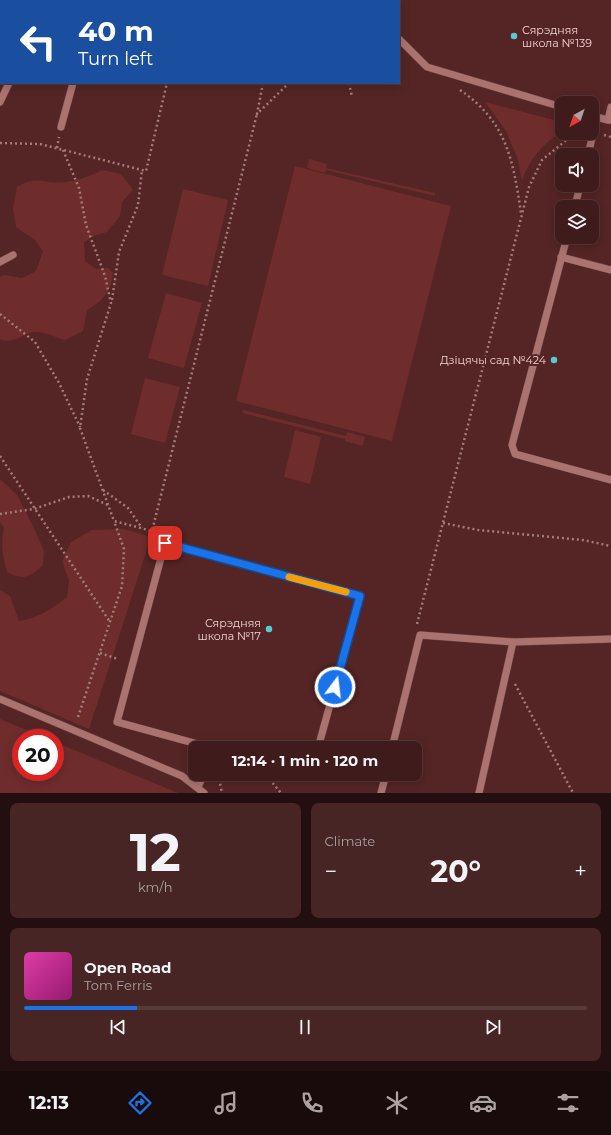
<!DOCTYPE html>
<html lang="en">
<head>
<meta charset="utf-8">
<style>
	:root { --surface:#3f1c1b; --page:#462524; --text:#f1f3f6; --muted:#ada1a3; --line:#583a3a; --accent:#1a73e8 }
	body { margin:0; font-family:Montserrat,sans-serif; background:var(--page); color:var(--text); height:100vh; display:flex; flex-direction:column; font-size:15px; white-space:nowrap }
	* { box-sizing:border-box; margin:0 }
	p { font-size:13px; color:var(--muted) }
	.icon { flex:none; width:22px; height:22px; fill:none; stroke:currentColor; stroke-width:2; stroke-linecap:round; stroke-linejoin:round }
	.map { position:relative; height:793px; overflow:hidden }
	.drawer { display:flex; flex-direction:column; gap:10px; padding:10px; background:#230f0f; flex:1 }
	.drawer>* { flex:none }
	.top-card { position:absolute; left:0px; top:0px; width:400px; height:84px; box-shadow:0 2px 10px #0003,0 0 0 1px var(--line); background:#1a4fa0; color:#fff; overflow:hidden }
	.needle { width:26px; rotate:220deg }
	.buttons { position:absolute; left:555px; top:96px; display:grid; gap:8px }
	.buttons a { display:grid; place-items:center; width:44px; height:44px; border-radius:8px; background:var(--surface); box-shadow:0 2px 10px #0003,0 0 0 1px var(--line); font-size:20px }
	.speed { position:absolute; left:12px; top:729px; display:flex; gap:8px; font-size:20px; font-weight:700; text-align:center }
	.speed>* { display:grid; place-content:center; width:52px; height:52px; border-radius:50%; background:var(--surface); box-shadow:0 2px 10px #0003,0 0 0 1px var(--line); line-height:1 }
	.speed .limit { border:6px solid #d22; background:#fff; color:#111 }
	.pin { position:absolute; display:grid; place-items:center; width:34px; height:34px; color:#fff; margin:-17px; border-radius:8px; box-shadow:0 2px 6px #0006 }
	.me { position:absolute; width:44px; margin:-22px; rotate:15deg; stroke-linejoin:round; filter:drop-shadow(0 0 3px #0008) }
	.turn { display:flex; align-items:center; gap:14px; height:84px; padding:0 12px; font-size:18px }
	.turn .icon { width:52px; height:52px; stroke-width:2.5 }
	.turn b { display:block; font-size:28px; line-height:34px }
	.big { font-size:30px; font-weight:700; line-height:1.1 }
	.drawer .tile { flex:1; display:flex; flex-direction:column; justify-content:center; gap:6px; min-width:0; padding:0 14px; border-radius:8px; background:var(--page) }
	.drawer .dial { align-items:center; gap:0 }
	.dial b { font-size:52px; line-height:1 }
	.song { display:flex; align-items:center; gap:12px }
	.cover { width:48px; height:48px; border-radius:6px; background:linear-gradient(135deg,hsl(320 70% 55%),hsl(320 70% 35%)) }
	.played { height:4px; border-radius:2px; background:linear-gradient(90deg,var(--accent) 20%,var(--line) 20%) }
	.keys { display:flex; justify-content:space-around; direction:ltr }
	.heat { display:flex; justify-content:space-between; align-items:center; font-size:22px; direction:ltr }
	.drawer .tiles { flex:1; display:grid; gap:10px; grid-template-columns:1fr 1fr }
	.tile:last-child { grid-column:span 2 }
	.trip { position:absolute; left:188px; top:741px; width:234px; height:40px; border-radius:8px; background:var(--surface); box-shadow:0 2px 10px #0003,0 0 0 1px var(--line); font-weight:700; line-height:40px; text-align:center }
	.menu { display:flex; height:64px; justify-content:space-around; align-items:center; background:#190b0b; color:var(--muted) }
	.menu .icon { width:28px; height:28px }
	.menu .on { color:var(--accent) }
	.menu b { font-size:18px; color:var(--text) }
	.map>svg:first-child { display:block }
</style>
</head>
<body>
<div class="map">
<svg width="611" height="793" viewBox="0 0 611 793">
	<rect width="100%" height="100%" fill="#542524"/>
	<g fill="#6f2c2c">
		<path d="M485 102 562 122V131C541 146 531 157 522 181L517 157 506 131Z"/>
		<path d="M309 159 327 164 326 168 435 193V196L326 170 325 173 307 168Z"/>
		<path d="M295 166 451 206 392 441 236 401Z"/>
		<path d="M102 170 121 174 133 190 122 202 120 216 107 232 96 235 84 242 85 261 96 269 108 268 113 273C110 294 103 300 87 310L83 331 65 340C55 337 44 331 34 332 22 334 12 345 0 339V277L5 275 22 278 36 271 43 251 35 240 16 227 13 208 17 187C39 174 44 185 66 182 78 180 91 176 102 170Z"/>
		<path d="M183 189 228 200 208 286 162 275Z"/>
		<path d="M166 293 202 303 184 368 148 358Z"/>
		<path d="M145 378 180 387 165 443 131 434Z"/>
		<path d="M243 410 346 436 347 432 365 437 363 446 345 441V439L242 413Z"/>
		<path d="M295 430 321 437 310 484 284 477Z"/>
		<path d="M0 479 17 495 33 526 44 551 43 565C31 577 23 581 7 572 3 555 0 546 4 528L0 522Z"/>
		<path d="M124 529 151 537 89 729 0 691V590L10 596 19 621C38 618 52 609 67 597L69 581 62 561 71 542 92 530Z"/>
		<path d="M0 719 46 738H21V772H55V742L178 793H0Z"/>
	</g>
	<g fill="none" stroke-linecap="round" stroke-linejoin="round">
		<g stroke="#6c4344" stroke-width="8">
			<g id="lane">
				<path d="M34 0 35 1"/>
				<path d="M364 1V0"/>
				<path d="M399 39 427 67 562 107"/>
				<path d="M0 102 9 83"/>
				<path d="M592 116 608 120"/>
				<path d="M611 120H608L611 107"/>
				<path d="M61 127 73 83"/>
				<path d="M588 155 597 117"/>
				<path d="M575 207 580 185"/>
				<path d="M567 237 512 445 515 454 611 480"/>
				<path d="M561 257 611 270"/>
				<path d="M0 262 13 255"/>
				<path d="M0 699 182 776 204 793"/>
				<path d="M212 748 117 722 165 543 360 596 318 748"/>
				<path d="M392 748 420 635 513 642"/>
				<path d="M307 774H311"/>
				<path d="M198 787 204 774"/>
				<path d="M381 793 386 774"/>
				<path d="M479 793 513 642 611 639"/>
			</g>
		</g>
		<g stroke="#a37c7a" stroke-width="2.5" stroke-dasharray="2 3" stroke-linecap="butt">
			<path d="M186 0 187 1"/>
			<path d="M8 1 10 0"/>
			<path d="M0 6 1 5"/>
			<path d="M0 15H1"/>
			<path d="M0 26 1 27"/>
			<path d="M263 83 257 114 289 83"/>
			<path d="M349 83 352 97"/>
			<path d="M460 90C507 122 513 160 521 213"/>
			<path d="M604 135 611 137"/>
			<path d="M0 143 40 144 146 171 167 83"/>
			<path d="M57 148 59 137"/>
			<path d="M63 150 79 188 86 225 105 276 111 303 87 379 80 428 114 521 152 531 257 114"/>
			<path d="M112 300 119 252 138 205 142 170"/>
			<path d="M0 314 35 342 59 383 80 427"/>
			<path d="M0 456 110 622"/>
			<path d="M103 490 128 508 142 528"/>
			<path d="M0 514 34 509 69 497 88 496 108 505"/>
			<path d="M443 523 478 530 583 540 611 546"/>
			<path d="M417 624 529 187 542 160 575 133"/>
			<path d="M100 653 118 659"/>
			<path d="M515 684 573 793"/>
			<path d="M78 717 122 586 124 549 114 521"/>
			<path d="M218 774 222 793"/>
			<path d="M255 774 271 781 281 793"/>
		</g>
		<use href="#lane" stroke="#aa7370" stroke-width="7"/>
	</g>
	<g fill="none" stroke-linecap="round" stroke-linejoin="round">
		<g stroke="#114b97" stroke-width="10">
			<path id="route" d="M165 543 360 596 335 687"/>
		</g>
		<use href="#route" stroke="#1a73e8" stroke-width="7"/>
		<path stroke="#f59e0b" stroke-width="7" d="M289 577 346 592"/>
	</g>
	<g fill="#52ccd6" stroke="#542524" stroke-width="1.5">
		<circle cx="514" cy="36" r="4"/>
		<circle cx="554" cy="360" r="4"/>
		<circle cx="269" cy="629" r="4"/>
	</g>
	<g text-anchor="middle" stroke-width="4" stroke-linejoin="round" paint-order="stroke">
		<g font-size="11" fill="#f2d3d0" stroke="#542524" text-anchor="end">
			<text x="522" y="34" text-anchor="start">Сярэдняя<tspan x="522" dy="13">школа №139</tspan></text>
			<text x="546" y="364">Дзіцячы сад №424</text>
			<text x="261" y="627">Сярэдняя<tspan x="261" dy="13">школа №17</tspan></text>
		</g>
	</g>
</svg>
<div class="buttons">
<a><svg class="needle" viewBox="-14 -14 28 28"><path d="M0-13l5 13h-10z" fill="#e53935"/><path d="M0 13l5-13h-10z" fill="#ada1a3"/></svg></a>
<a><svg class="icon" aria-label="sound" viewBox="0 0 24 24"><path d="M4 9h4l5-4v14l-5-4H4zM17 9q2 3 0 6"/></svg></a>
<a><svg class="icon" aria-label="layers" viewBox="0 0 24 24"><path d="M12 4l9 5-9 5-9-5zM3 14l9 5 9-5"/></svg></a>
</div>
<div class="speed"><div class="limit">20</div></div>
<div class="pin" style="left:165px;top:543px;background:#d93025"><svg class="icon" aria-label="arrive" viewBox="0 0 24 24"><path d="M6 21V4h12l-3 4 3 4H6"/></svg></div>
<svg class="me" style="left:335px;top:687px" viewBox="-20 -20 40 40"><circle r="17" fill="#1a73e8" stroke="#fff" stroke-width="3"/><path d="M0-11L8 9 0 5-8 9z" fill="#fff"/></svg>
<div class="trip">12:14 · 1 min · 120 m</div>
<div class="top-card">
<div class="turn"><svg class="icon" aria-label="left" viewBox="0 0 24 24"><path d="M17 20v-9H6M10 6l-5 5 5 5"/></svg><div><b>40 m</b>Turn left</div></div>
</div>
</div>
<section class="drawer">
<div class="tiles">
<div class="tile dial"><b>12</b><p>km/h</p></div>
<div class="tile"><p>Climate</p>
<div class="heat"><a>−</a><b class="big">20°</b><a>+</a></div>
</div>
<div class="tile">
<div class="song"><i class="cover"></i><div><b>Open Road</b><p>Tom Ferris</p></div></div>
<div class="played"></div>
<div class="keys"><svg class="icon" aria-label="previous" viewBox="0 0 24 24"><path d="M18 5L8 12l10 7zM5 5v14"/></svg><svg class="icon" aria-label="pause" viewBox="0 0 24 24"><path d="M8 5v14M16 5v14"/></svg><svg class="icon" aria-label="next" viewBox="0 0 24 24"><path d="M6 5l10 7-10 7zM19 5v14"/></svg></div>
</div>
</div>
</section>
<nav class="menu">
<b>12:13</b>
<svg class="icon on" aria-label="directions" viewBox="0 0 24 24"><path d="M12 3l9 9-9 9-9-9zM9 14v-3h6M13 9l2 2-2 2"/></svg>
<svg class="icon" aria-label="music" viewBox="0 0 24 24"><path d="M9 18V5l10-2v13"/><circle cx="6" cy="18" r="3"/><circle cx="16" cy="16" r="3"/></svg>
<svg class="icon" aria-label="phone" viewBox="0 0 24 24"><path d="M5 4h4l2 5-3 2q2 4 5 5l2-3 5 2v4C11 20 4 13 5 4z"/></svg>
<svg class="icon" aria-label="climate" viewBox="0 0 24 24"><path d="M12 3v18M4 7l16 10M4 17L20 7"/></svg>
<svg class="icon" aria-label="car" viewBox="0 0 24 24"><path d="M5 17H2v-5l4-1 3-4h7l3 4 3 1v5h-3M9 17h6M6 11h13"/><circle cx="7" cy="17" r="2"/><circle cx="17" cy="17" r="2"/></svg>
<svg class="icon" aria-label="filters" viewBox="0 0 24 24"><path d="M4 7h16M4 17h16"/><circle cx="9" cy="7" r="2"/><circle cx="15" cy="17" r="2"/></svg>
</nav>
</body>
</html>
